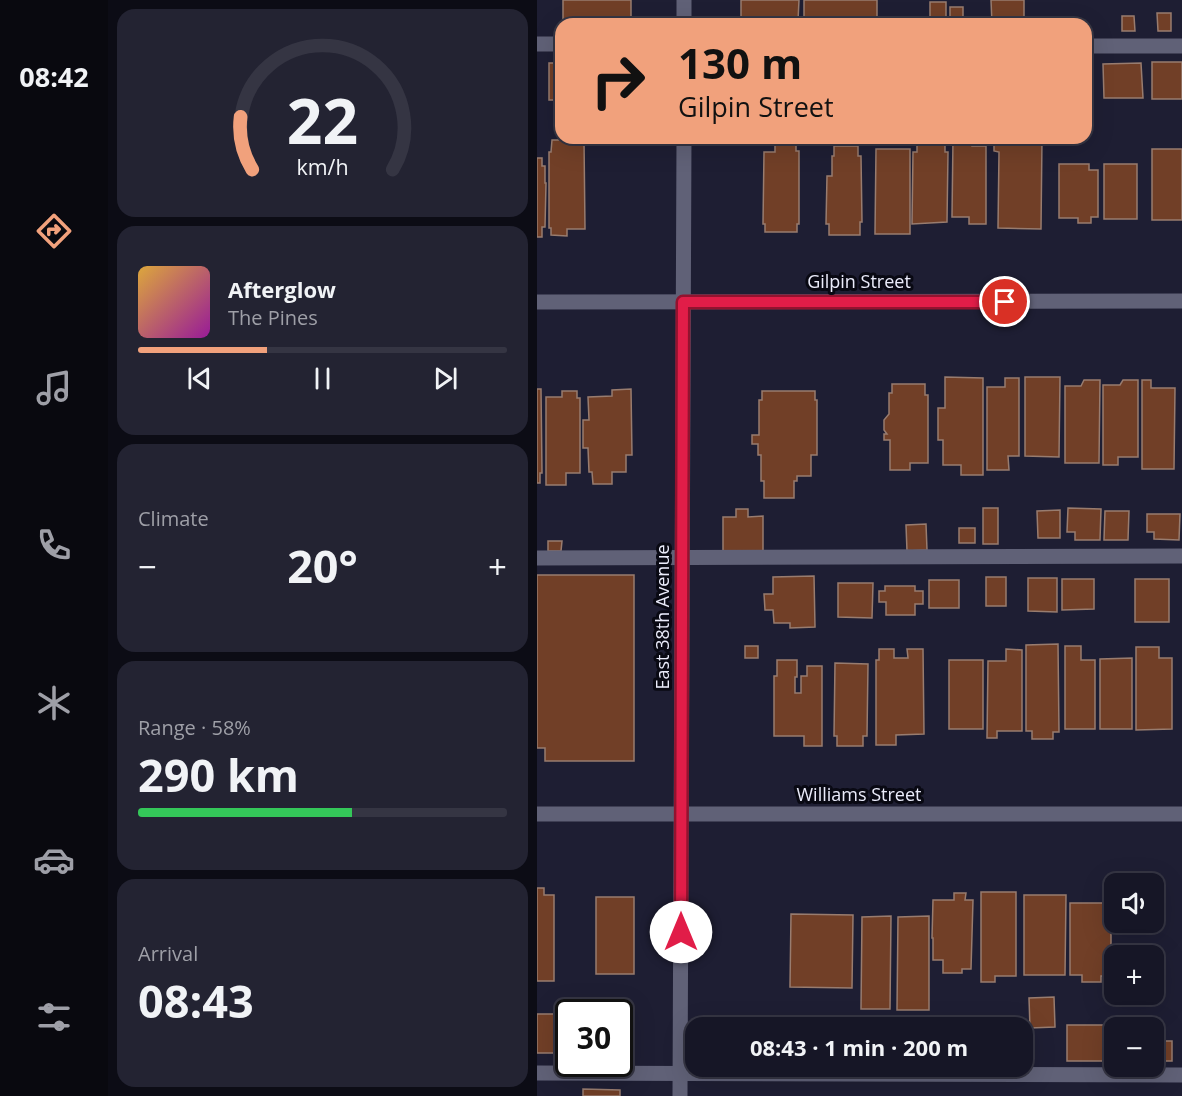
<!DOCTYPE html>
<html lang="en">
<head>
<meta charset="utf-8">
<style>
	:root { --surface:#161626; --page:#232332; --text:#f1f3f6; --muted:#9e9fa7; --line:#353543; --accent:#f1a17c }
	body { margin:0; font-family:"Open Sans",sans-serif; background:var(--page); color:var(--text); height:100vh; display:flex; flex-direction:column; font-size:22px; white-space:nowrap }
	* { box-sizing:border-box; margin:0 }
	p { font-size:20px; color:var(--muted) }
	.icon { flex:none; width:33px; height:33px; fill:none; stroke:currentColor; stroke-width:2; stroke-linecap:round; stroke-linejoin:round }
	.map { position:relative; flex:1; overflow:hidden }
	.side { display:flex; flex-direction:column; gap:9px; padding:9px; background:#0c0c15; width:429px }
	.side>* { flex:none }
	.hud { position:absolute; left:18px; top:18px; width:537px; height:126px; border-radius:18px; box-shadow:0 6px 24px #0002,0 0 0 2px var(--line); background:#f1a17c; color:#111; overflow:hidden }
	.tools { position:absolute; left:567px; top:873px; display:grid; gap:12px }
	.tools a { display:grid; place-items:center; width:60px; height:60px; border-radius:12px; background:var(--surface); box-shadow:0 6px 24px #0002,0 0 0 2px var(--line); font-size:30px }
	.speed { position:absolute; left:18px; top:999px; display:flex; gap:12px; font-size:30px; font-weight:700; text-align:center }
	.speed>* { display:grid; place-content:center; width:78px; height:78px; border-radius:50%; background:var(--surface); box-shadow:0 6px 24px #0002,0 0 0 2px var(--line); line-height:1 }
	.speed .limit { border:3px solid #111; border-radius:9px; background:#fff; color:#111 }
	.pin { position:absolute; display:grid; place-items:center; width:51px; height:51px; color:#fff; margin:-26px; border:3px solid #fff; border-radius:50%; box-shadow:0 2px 6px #0007 }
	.me { position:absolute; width:66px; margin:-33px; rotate:0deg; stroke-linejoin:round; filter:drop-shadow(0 0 4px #0008) }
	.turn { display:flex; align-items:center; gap:21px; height:126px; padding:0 24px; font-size:27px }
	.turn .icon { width:78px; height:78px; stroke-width:2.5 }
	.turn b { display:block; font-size:42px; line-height:51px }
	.big { font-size:45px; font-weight:700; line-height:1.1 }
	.side .tile { flex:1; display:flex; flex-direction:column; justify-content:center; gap:9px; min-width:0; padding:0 21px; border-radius:18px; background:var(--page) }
	.side .dial { align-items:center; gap:0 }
	.dial svg { height:156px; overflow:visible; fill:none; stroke:var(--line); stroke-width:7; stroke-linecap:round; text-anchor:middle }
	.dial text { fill:var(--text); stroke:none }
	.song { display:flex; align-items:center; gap:18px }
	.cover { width:72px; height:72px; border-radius:9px; background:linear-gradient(135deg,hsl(40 70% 55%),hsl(300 70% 35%)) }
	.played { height:6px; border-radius:3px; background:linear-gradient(90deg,var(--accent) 35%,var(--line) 35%) }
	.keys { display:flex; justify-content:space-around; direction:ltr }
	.heat { display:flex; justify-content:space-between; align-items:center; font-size:33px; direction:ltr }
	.charge { height:9px; border-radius:4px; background:linear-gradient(90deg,#34c759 58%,var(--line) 0) }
	.trip { position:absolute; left:148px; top:1017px; width:348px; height:60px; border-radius:18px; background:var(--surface); box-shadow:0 6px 24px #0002,0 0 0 2px var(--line); font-weight:700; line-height:60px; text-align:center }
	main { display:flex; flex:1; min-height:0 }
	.dock { display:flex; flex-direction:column; width:108px; justify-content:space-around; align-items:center; background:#09090f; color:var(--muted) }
	.dock .icon { width:42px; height:42px }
	.dock .current { color:var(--accent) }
	.dock b { font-size:27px; color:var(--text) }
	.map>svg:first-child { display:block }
</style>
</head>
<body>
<main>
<nav class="dock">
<b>08:42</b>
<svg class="icon current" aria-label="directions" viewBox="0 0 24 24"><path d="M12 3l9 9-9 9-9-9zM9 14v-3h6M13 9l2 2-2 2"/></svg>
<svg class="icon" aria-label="music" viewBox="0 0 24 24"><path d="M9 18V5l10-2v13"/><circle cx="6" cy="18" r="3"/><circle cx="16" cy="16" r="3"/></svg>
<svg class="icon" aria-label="phone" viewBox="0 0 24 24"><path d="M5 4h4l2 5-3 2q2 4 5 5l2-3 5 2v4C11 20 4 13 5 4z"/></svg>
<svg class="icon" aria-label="climate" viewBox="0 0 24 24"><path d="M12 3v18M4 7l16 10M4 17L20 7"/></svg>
<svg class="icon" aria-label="car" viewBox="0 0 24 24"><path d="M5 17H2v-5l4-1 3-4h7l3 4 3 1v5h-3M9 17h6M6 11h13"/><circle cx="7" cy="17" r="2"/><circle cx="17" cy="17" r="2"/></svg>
<svg class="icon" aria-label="filters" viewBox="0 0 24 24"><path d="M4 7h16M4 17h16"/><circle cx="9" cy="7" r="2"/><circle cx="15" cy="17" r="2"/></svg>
</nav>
<section class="side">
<div class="tile dial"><svg viewBox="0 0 100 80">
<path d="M14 69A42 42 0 1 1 86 69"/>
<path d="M14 69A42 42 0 0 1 8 42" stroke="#f1a17c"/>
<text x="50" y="56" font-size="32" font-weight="700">22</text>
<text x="50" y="72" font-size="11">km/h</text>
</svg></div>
<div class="tile">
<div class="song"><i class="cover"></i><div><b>Afterglow</b><p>The Pines</p></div></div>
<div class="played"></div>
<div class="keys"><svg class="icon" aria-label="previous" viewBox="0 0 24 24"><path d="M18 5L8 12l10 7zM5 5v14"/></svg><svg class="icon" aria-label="pause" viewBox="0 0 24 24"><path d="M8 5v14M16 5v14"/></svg><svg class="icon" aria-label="next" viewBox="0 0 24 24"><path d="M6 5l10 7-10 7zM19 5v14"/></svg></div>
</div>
<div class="tile"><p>Climate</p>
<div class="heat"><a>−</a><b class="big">20°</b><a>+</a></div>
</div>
<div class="tile"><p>Range · 58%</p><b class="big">290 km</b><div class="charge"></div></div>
<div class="tile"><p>Arrival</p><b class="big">08:43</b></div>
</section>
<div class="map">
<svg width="645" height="1096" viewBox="0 0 645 1096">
	<rect width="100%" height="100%" fill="#1e1e33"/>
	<g fill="#713f27" stroke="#987c6f" stroke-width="1.5">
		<rect x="26" y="0" width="68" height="24"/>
		<path d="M204 0H262L261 21H204Z"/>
		<path d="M267 0H340V22L267 21Z"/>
		<path d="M454 0H487V24H455Z"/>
		<rect x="393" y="2" width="16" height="22"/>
		<rect x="413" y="7" width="13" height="17"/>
		<path d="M620 13H634V31H621Z"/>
		<path d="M585 16H597L598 31H585Z"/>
		<rect x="615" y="62" width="30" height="37"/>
		<rect x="12" y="63" width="12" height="37"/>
		<path d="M604 63 606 98H567L566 64Z"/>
		<path d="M238 138H259V151H262V224H260V232H228V224H226L227 152H238Z"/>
		<path d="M380 138H408V152H411L410 222 375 224 376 152H380Z"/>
		<path d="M416 138H435V146H449V224H432V217H415Z"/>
		<path d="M457 138H505L504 229 461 228 462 152 457 151Z"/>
		<path d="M15 140H47L48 229H30V236L14 235V228H12V152H14Z"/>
		<path d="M297 146H321V156H324L325 222H323V235H292V224H289L290 176H295V156H297Z"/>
		<path d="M339 149H373V234H338Z"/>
		<rect x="615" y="149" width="30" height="71"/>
		<path d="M0 158H5V166H8V183H9L8 227H5V237H0Z"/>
		<path d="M522 164H552V170H561V217H554V223H541V218H522Z"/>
		<rect x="567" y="164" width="33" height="55"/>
		<path d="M408 377 446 378V475H424V465H406V440H401V408H408Z"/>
		<path d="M488 377H523L522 457 488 456Z"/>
		<path d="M468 378H482V456H471L472 470H450V387H468Z"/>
		<path d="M547 380H563L562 463H528V386H544Z"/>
		<path d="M586 380H601V457H581V465H566V385H583Z"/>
		<path d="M605 380H614V388H638L637 469H605Z"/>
		<path d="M355 384H388V395H391V463H373V470H353V440H347V434H350L347 430V420L352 414V393H355Z"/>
		<path d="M0 389H4L5 473H3V483H0Z"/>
		<path d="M94 389 95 455H89V472H75V484H56L55 472H52L51 448H46V420H52L51 397 75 396V390Z"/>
		<path d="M25 391H40V398H43V473H29V485H9V397H25Z"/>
		<path d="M225 391H278V400H280V455H274V476H260V481H257V498H227V481H224V455H221V444H215V435H222V400H225Z"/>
		<rect x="446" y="508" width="15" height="36"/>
		<path d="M531 508 564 509 563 540H538V532H530Z"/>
		<path d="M199 509H211V517L226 516V553H186V517H199Z"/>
		<path d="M523 510V538H501L500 511Z"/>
		<path d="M568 511H592L591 540H567Z"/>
		<path d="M610 514H643L642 540 617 539V532H610Z"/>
		<path d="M389 524 390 550 370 551 369 525Z"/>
		<rect x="422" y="528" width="16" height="15"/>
		<path d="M11 541H25L24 551H11Z"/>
		<path d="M0 575H97V761H8V748H0Z"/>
		<path d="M277 576 278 627 253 628V623H237L236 610H228L227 594H236V577Z"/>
		<rect x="449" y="577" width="20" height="29"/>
		<path d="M491 578H520V612L491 611Z"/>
		<path d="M525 579H557V609L525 610Z"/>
		<rect x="598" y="579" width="34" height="43"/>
		<rect x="392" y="580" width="30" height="28"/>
		<path d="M301 583H336L335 618 301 617Z"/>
		<path d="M348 586H378V591H386V604H378V615H349V602H342V591H348Z"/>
		<path d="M521 644 522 732H516V739H495V731H489V645Z"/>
		<rect x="208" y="646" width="13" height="12"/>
		<path d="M528 646H544V660H558V729H528Z"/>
		<path d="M599 647H622V658H635V729L599 730Z"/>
		<path d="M342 649H357V658H371L370 649H386L387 734 359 735V745H339V660H342Z"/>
		<path d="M469 649 485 650V731H460V738H450L451 661H469Z"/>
		<path d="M595 658V729H563V659Z"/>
		<path d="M240 660H260V677H258V693H264V676H270V666H285V746H267V736H237V676H240Z"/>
		<rect x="412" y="660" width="34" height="69"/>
		<path d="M298 663 331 664 330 736H326V746H300V736H297Z"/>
		<path d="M0 888H7V895H17V981H0Z"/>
		<path d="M444 892H479V976H458V982H444Z"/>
		<path d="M417 893H429L428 900H436L434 969H425V973H406V960H396V938H395L396 900H417Z"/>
		<path d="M487 895H529L528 975H487Z"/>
		<rect x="59" y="897" width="38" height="77"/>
		<path d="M533 903H574V976H564V982H545V975H533Z"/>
		<path d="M254 914 316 915 315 988 253 987Z"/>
		<path d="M354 916 353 1009H324L325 917Z"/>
		<path d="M392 916V1010H360L361 917Z"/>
		<path d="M517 997 518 1027 493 1028 492 998Z"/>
		<rect x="0" y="1014" width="17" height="39"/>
		<rect x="82" y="1020" width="14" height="32"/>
		<rect x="260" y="1023" width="47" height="5"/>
		<path d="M530 1025H612V1028H578V1061H530Z"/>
		<rect x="616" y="1041" width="19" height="20"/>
		<path d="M46 1089 83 1090V1096H46Z"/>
	</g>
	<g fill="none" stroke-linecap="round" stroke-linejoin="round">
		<g stroke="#606177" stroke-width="15">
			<path d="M147 24V0"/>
			<path d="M0 44H24"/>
			<path d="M549 46H645"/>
			<path d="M0 302 645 301"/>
			<path d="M0 558 645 556"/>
			<path d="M0 814H645"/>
			<path d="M0 1073 645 1075"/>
			<path d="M143 1096 147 138"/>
		</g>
	</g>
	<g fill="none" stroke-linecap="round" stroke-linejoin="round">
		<g stroke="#92132f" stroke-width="15">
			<path id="route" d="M144 932 146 302H468"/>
		</g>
		<use href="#route" stroke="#e11d48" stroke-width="10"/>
	</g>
	<g text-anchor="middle" stroke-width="6" stroke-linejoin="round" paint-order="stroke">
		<g font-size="18" fill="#ebecfb" stroke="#090913">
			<text x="322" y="288">Gilpin Street</text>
			<text transform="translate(126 617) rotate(-90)" y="6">East 38th Avenue</text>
			<text x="322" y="801">Williams Street</text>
		</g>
	</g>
</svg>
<div class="tools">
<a><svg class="icon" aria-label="sound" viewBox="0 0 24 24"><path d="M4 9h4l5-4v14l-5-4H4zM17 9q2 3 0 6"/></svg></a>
<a>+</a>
<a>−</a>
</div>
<div class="speed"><div class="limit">30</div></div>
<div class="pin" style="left:468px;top:302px;background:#d93025"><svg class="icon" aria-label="arrive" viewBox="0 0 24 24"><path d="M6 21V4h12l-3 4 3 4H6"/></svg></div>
<svg class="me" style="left:144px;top:932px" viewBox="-20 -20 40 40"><circle r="19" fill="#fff"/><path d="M0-13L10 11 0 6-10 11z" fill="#e11d48"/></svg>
<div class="trip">08:43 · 1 min · 200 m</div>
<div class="hud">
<div class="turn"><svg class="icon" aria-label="right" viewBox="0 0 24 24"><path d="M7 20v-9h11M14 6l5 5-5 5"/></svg><div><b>130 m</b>Gilpin Street</div></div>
</div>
</div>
</main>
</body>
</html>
